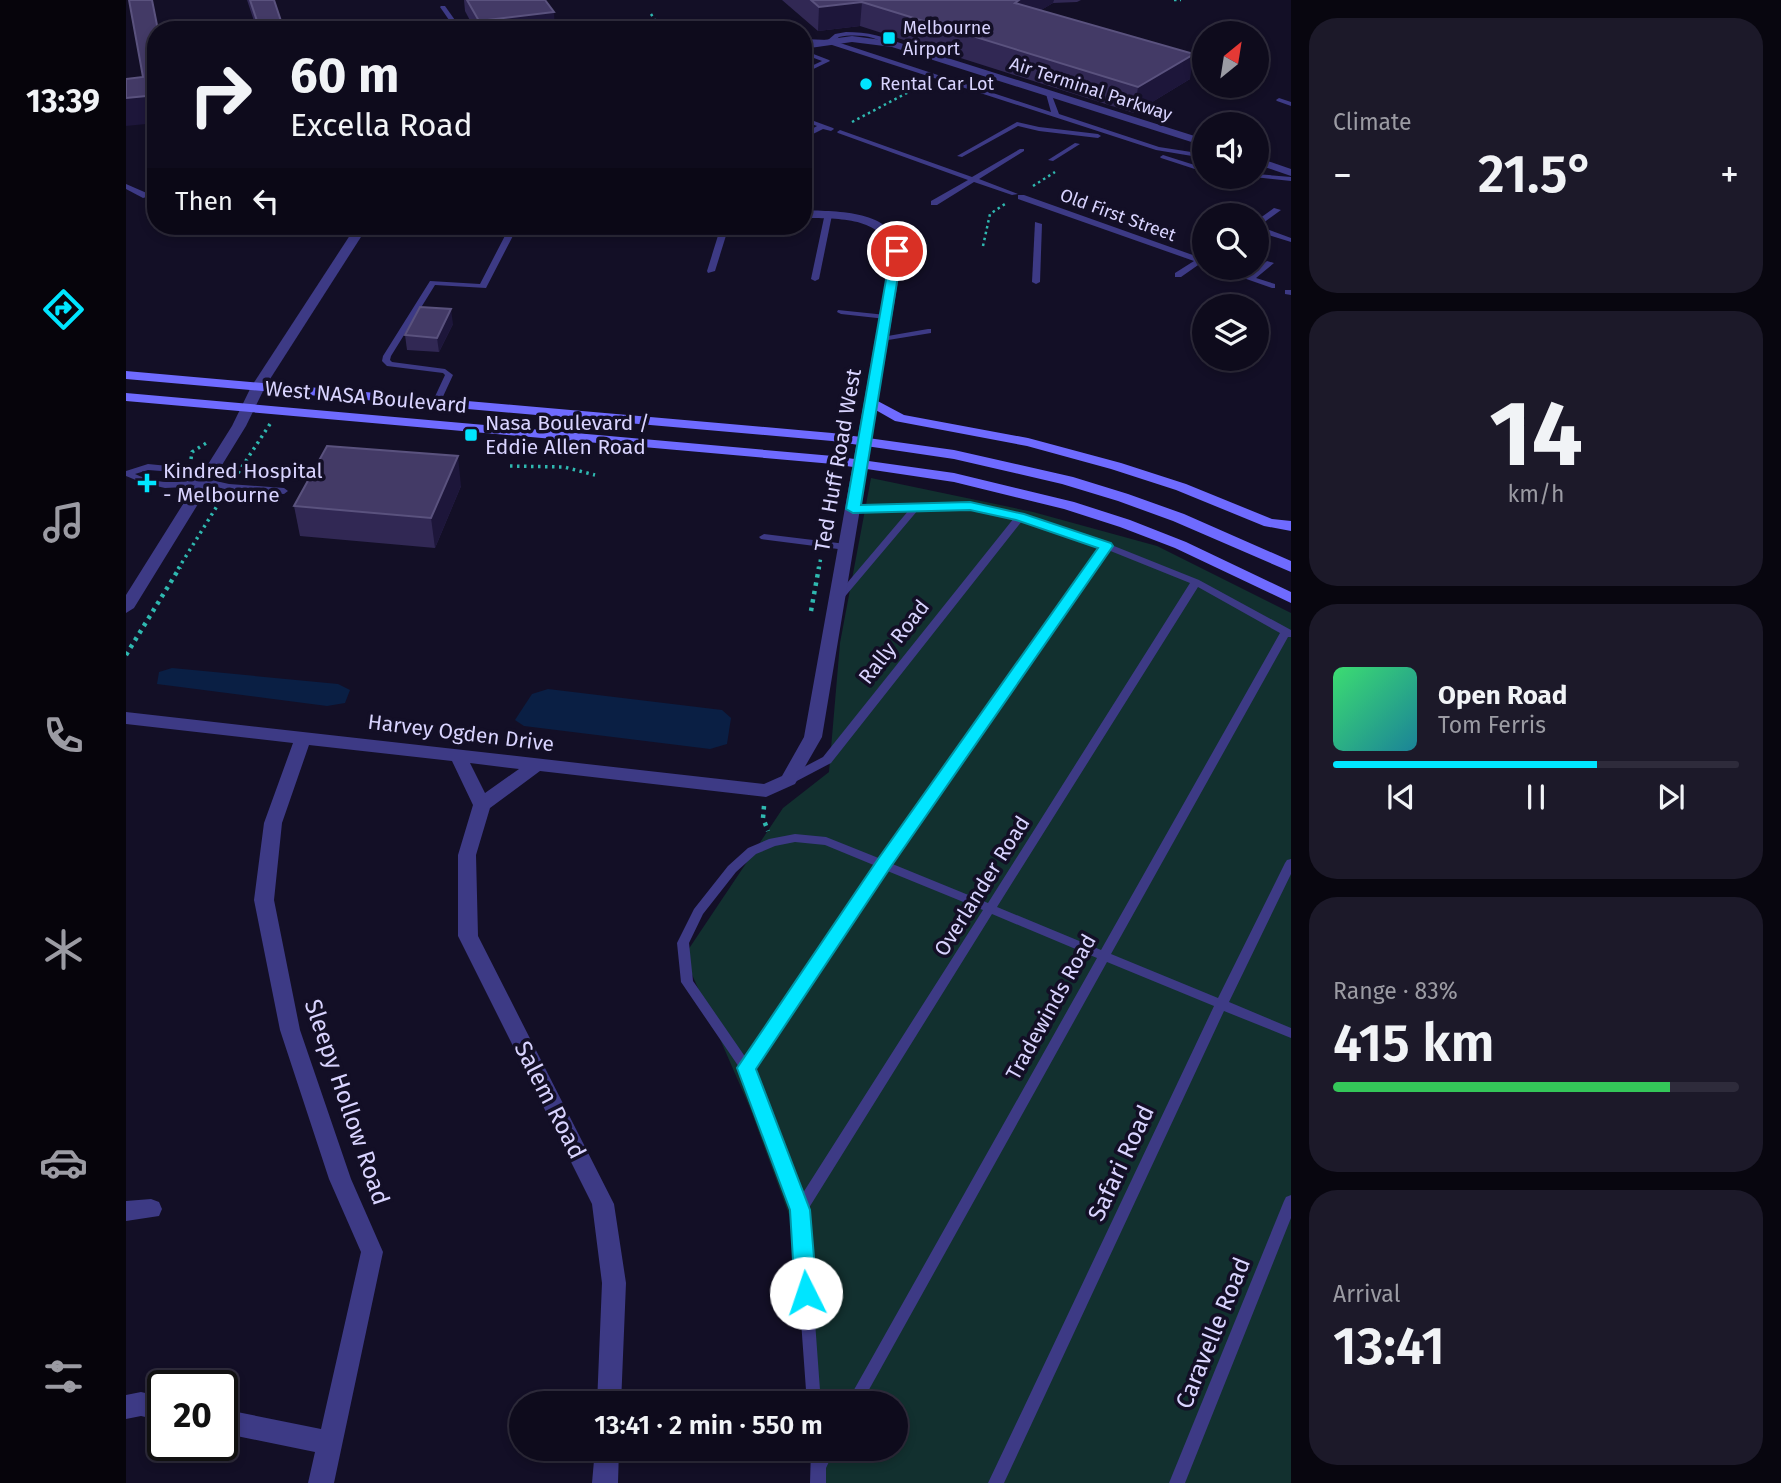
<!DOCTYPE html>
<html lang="en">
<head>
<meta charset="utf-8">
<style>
	:root { --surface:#0e0b1c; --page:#1c1929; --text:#f1f3f6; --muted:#9b9ba3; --line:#2e2b3b; --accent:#00e5ff }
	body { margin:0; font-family:"Fira Sans",sans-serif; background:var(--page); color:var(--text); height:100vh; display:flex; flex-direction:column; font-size:26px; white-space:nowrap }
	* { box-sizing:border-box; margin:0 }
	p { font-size:23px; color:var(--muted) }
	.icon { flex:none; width:38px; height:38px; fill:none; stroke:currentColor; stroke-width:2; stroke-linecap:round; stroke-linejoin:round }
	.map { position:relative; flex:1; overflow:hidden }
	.panel { display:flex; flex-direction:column; gap:18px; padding:18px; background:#08060f; width:490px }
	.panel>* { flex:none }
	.hud { position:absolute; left:21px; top:21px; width:665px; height:214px; border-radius:28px; box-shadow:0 4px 10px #0003,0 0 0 2px var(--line); background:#0e0b1c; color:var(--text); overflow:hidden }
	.needle { width:46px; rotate:30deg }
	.tools { position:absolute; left:1066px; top:21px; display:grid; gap:14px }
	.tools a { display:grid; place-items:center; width:77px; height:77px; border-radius:50%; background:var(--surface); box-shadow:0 4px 10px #0003,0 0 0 2px var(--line); font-size:35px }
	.speed { position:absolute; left:21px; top:1370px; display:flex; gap:14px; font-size:35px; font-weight:700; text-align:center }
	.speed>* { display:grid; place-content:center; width:91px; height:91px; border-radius:50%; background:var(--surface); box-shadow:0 4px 10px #0003,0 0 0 2px var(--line); line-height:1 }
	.speed .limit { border:4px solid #111; border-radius:10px; background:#fff; color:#111 }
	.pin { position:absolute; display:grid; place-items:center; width:60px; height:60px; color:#fff; margin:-30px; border:4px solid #fff; border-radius:50%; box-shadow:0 2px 7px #0007 }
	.me { position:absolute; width:77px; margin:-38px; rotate:356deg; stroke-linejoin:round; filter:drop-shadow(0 0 5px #0008) }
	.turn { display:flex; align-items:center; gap:24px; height:147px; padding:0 28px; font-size:32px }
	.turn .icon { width:91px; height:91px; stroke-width:2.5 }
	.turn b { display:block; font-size:49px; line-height:60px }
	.then { display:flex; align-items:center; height:66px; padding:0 28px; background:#0003; gap:14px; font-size:26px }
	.big { font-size:52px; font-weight:600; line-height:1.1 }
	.panel .widget { flex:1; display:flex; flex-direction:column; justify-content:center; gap:10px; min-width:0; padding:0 24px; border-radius:28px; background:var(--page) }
	.panel .dial { align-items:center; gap:0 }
	.dial b { font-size:91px; line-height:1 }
	.song { display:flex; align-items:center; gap:21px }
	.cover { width:84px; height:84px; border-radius:10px; background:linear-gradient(135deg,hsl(140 70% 55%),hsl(190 70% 35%)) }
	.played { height:7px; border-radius:4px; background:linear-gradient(90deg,var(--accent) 65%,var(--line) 65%) }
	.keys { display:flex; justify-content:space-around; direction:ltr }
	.heat { display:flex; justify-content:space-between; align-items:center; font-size:38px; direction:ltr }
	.charge { height:10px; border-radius:5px; background:linear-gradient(90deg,#34c759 83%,var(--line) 0) }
	.trip { position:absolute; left:383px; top:1391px; width:399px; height:70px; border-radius:35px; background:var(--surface); box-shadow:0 4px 10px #0003,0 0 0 2px var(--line); font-weight:600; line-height:70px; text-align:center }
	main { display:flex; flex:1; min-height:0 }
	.tabs { display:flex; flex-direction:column; width:126px; justify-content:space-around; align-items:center; background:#06040b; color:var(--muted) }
	.tabs .icon { width:49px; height:49px }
	.tabs .on { color:var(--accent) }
	.tabs b { font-size:32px; color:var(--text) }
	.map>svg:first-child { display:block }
</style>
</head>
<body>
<main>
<nav class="tabs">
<b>13:39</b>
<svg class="icon on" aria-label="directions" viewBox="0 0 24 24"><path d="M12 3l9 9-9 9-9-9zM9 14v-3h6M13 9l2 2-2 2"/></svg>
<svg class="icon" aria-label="music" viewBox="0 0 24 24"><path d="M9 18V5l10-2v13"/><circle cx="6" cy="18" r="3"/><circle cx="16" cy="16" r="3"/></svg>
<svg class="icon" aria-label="phone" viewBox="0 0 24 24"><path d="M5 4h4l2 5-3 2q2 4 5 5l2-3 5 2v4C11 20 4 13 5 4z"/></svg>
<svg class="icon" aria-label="climate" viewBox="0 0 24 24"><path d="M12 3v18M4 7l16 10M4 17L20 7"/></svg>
<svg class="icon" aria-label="car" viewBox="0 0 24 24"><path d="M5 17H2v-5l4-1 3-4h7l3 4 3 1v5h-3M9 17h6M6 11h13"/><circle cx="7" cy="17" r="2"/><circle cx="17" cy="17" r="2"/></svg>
<svg class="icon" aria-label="filters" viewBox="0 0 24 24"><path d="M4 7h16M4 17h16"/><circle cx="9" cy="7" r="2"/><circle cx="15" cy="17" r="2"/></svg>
</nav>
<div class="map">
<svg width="1165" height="1483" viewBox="0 0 1165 1483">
	<rect width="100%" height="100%" fill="#130f26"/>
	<path fill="#12302f" d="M745 478 907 512 1031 546 1165 613V1483H692L691 1449H770V1404L688 1403 680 1261 624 1108 558 956 657 808 703 772 714 643Z"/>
	<g fill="#0a1f44">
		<path d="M46 668 212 684 224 690 219 703 201 706 31 684 33 672Z"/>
		<path d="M422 689 596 710 605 718 601 744 584 749 398 726 389 720 406 694Z"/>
	</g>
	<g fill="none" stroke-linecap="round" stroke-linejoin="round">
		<g stroke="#2fb8b0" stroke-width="2.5" stroke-dasharray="2.5 3.5" stroke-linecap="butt">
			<path d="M1048 0H1055"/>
			<path d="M525 14 535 30"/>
			<path d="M726 122 796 85"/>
			<path d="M907 186 929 172"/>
			<path d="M857 246 864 214 879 204"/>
		</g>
		<g stroke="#2fb8b0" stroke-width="3.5" stroke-dasharray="2.5 4.5" stroke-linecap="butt">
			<path d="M65 459 66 452 82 442"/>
			<path d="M384 466 438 467 469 475"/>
			<path d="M112 473 144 424"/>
			<path d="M52 569 96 498"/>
			<path d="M693 569 695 556"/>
		</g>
		<g stroke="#2fb8b0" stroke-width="4.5" stroke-dasharray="3.5 5" stroke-linecap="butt">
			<path d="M685 611 693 567"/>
			<path d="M0 655 54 567"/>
			<path d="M638 806 637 818 642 831"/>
		</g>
		<g fill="#3d3a85" fill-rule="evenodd">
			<path d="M315 6H319L336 30H330L314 7Z"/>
			<path d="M461 20 463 21 469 30H463L458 22Z"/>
			<path d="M720 32C740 32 762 36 779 47 770 50 757 41 747 38 736 35 724 35 713 37L708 41 925 112 920 94 925 93 933 114 1033 147 1078 154V158L1030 150 703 44 677 43V39L702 40 709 34Z"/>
			<path d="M677 50 703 60 704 61 677 74V70L696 61 677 54Z"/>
			<path d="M1153 98 1165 102V106L1151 101 1150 100Z"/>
			<path d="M677 117 707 128 708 129 705 131 697 129 677 139V134L691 126 677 121Z"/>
			<path d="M891 122 913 127 972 134 975 136 972 138 913 131 892 126 836 157 831 156Z"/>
			<path d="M714 130 846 177 894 149H898V151L853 179 892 194 886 195 848 182 811 205H805V201L842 180 712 133 711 132Z"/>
			<path d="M949 143 954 144 927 161 922 160Z"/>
			<path d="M1037 155 1078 168V172L1035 158 1034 157Z"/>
			<path d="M1130 174 1165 177V181L1128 177H1130Z"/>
			<path d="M0 184 23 194 24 196 17 198 0 189Z"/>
			<path d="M892 195H898L1078 259V264L1075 263 1055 277H1049V273L1068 261 892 199Z"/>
			<path d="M1148 208 1155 210 1133 226 1165 238V242L1130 231V221Z"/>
			<path d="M699 213 706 215 693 279 689 281 685 279Z"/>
			<path d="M909 222 916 224 914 282 910 284 906 282Z"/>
			<path d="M384 226H392L360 288 309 285 265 356 264 360 266 362 319 369 327 375 314 403 310 406 307 405 306 403 319 375 317 373 261 366 256 361 257 356 304 281 354 284Z"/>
			<path d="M595 226H603L589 271 582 273 581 271Z"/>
			<path d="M1141 261 1148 263 1130 278 1149 284V288H1146L1089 268H1100L1123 276Z"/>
			<path d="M1159 290H1165V295L1159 294Z"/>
			<path d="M712 310 760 315 764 317 760 319 715 314 711 312Z"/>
			<path d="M802 329H805V333L756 341 752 339 756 337Z"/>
			<path d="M22 464 63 468 81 479 103 484 158 488 162 491 158 494 103 490 78 484 59 487 39 488 17 483 0 476V471ZM22 470 61 473 70 480C49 483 29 484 9 474Z"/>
			<path d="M791 503H844L897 515 983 544 1073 580 1165 630V637H1162L985 954 1092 998 1159 863 1161 860 1165 859V874L1103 1002 1165 1028V1038L1098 1011 878 1483H862L1088 1006 981 962 735 1404H720L971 958 866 914 681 1211 695 1404H681L667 1210 615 1070 555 982 551 943 568 909 602 866 622 848 643 839 669 834 700 837 755 859 974 547 896 521 705 763 667 783H659L658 780 659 777 697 757 888 518 844 509 792 510 716 600H710L708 598 710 596 783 510 727 512 722 509 724 507ZM982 550 1064 583 862 903 764 863ZM1072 587 1154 633 975 950 871 907ZM669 842 699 845 750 866 620 1058 567 981 563 943 577 914 610 872 630 854 649 846ZM759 870 857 910 675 1196 626 1069Z"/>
			<path d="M638 534 720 544 725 547 720 550 635 539 633 537Z"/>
			<path d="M1165 1195V1218L1059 1483H1043L1158 1201 1160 1197Z"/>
			<path d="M685 1449H709L700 1468V1483H684Z"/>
		</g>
		<g fill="#3d3a85" fill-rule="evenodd">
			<path d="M726 36 771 42 1078 139V146L766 47 726 42 677 49V43Z"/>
			<path d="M1130 157 1165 169V176L1130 164Z"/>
			<path d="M677 210C715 212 763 209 777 251L696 737 669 784 640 797 414 771 364 808 350 855 352 936 488 1204 500 1283 495 1404H471L476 1283 466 1204 332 936V855L347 805 326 761 183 745 156 823 148 900 174 1030 225 1179 257 1252 208 1483H182L189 1452 96 1433V1409L195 1429 235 1252 203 1179 154 1030 128 900 138 823 167 743 0 724V712L638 784 656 776 678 737 765 251C753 215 709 219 677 218ZM344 763 393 769 359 793Z"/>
			<path d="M230 226H242L137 390H127L125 387Z"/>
			<path d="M25 1199 33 1202 36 1209 33 1216 0 1221V1201Z"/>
			<path d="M15 1392 37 1397V1421L15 1416 0 1419V1395Z"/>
			<path d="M469 1449H493L492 1483H466Z"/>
		</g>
		<path fill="#3d3a85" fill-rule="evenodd" d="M132 383 139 387 120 426 8 608 0 613V595L106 426 125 387Z"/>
		<g fill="#6f6bff" fill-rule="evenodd">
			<path d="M0 371 706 433 828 450 947 477 1002 494 1058 514 1165 561V572L1047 521 992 501 936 484 828 459 706 441 0 379Z"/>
			<path d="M0 393 707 456 828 473 948 502 1004 520 1060 542 1165 592V603L1049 548 994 527 938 509 828 482 707 464 0 401Z"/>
			<path d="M746 398 778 415 902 438 995 463 1060 484 1146 519 1165 521V531L1138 526 1050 490 985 469 901 446 769 421 741 405V399Z"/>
		</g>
	</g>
	<g fill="#312854">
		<path d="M121 0H148L158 30H131Z"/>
		<path d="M338 0H419L429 30H349L339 11Z"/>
		<path d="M656 0H955L951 2 927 3 915 10 1064 79 1008 113 734 26 692 31Z"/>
		<path d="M327 324 313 352 281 350 279 335Z"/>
		<path d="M335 486 309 548 174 536 168 506Z"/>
	</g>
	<g fill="#1d163a">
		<path d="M893 0H928L927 3 886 27 889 3Z"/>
		<path d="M736 2 734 26 692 31 693 7Z"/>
		<path d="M428 12 429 30H354L353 21Z"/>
		<path d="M1068 54 1064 79 1008 113 1012 87Z"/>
		<path d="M30 95V123L0 126V98Z"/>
		<path d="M325 309 327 324 313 352 311 338Z"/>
		<path d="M332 456 335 486 309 548 305 518Z"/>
	</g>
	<g fill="#433a66" stroke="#5a527e" stroke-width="2">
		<path d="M3 0H26L32 30H30V95L0 98V79L17 77Z"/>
		<path d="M124 0H148L158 30H134Z"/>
		<path d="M341 0H419L428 12 353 21Z"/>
		<path d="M685 0H893L889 3 1068 54 1012 87 736 2 693 7Z"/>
		<path d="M294 307 325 309 311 338 279 335Z"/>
		<path d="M201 446 332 456 305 518 168 506Z"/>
	</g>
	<path fill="#00e5ff" stroke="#0095a6" stroke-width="2" d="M771 248 776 251 735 505 844 502 898 514 985 543 987 546 764 868 630 1069 684 1210 691 1293 688 1300 680 1302 673 1300 669 1293 664 1210 611 1068 752 859 972 548 890 520 844 510 727 513 720 509 765 251Z"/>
	<g fill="#00e5ff" stroke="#130f26" stroke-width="2.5">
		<rect x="756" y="31" width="14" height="14" rx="3.5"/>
		<circle cx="740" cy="84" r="7"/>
		<rect x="338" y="428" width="14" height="14" rx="3.5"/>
		<path d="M17.5 472.5h7v7h7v7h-7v7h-7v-7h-7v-7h7z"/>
	</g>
	<g text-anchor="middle" stroke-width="7" stroke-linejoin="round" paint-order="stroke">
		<g font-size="18" fill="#d9d4ff" stroke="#130f26" text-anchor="start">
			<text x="777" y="34">Melbourne<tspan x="777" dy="21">Airport</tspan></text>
			<text x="754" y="90">Rental Car Lot</text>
		</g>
		<g font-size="18" fill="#d9d4ff" stroke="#130f26">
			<text transform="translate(965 89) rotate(18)" y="6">Air Terminal Parkway</text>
			<text transform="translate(992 215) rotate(20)" y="6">Old First Street</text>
		</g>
		<g font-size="21" fill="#d9d4ff" stroke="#130f26">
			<text transform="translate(240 397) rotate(5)" y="7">West NASA Boulevard</text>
			<text transform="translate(712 460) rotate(-80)" y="7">Ted Huff Road West</text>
			<text transform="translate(768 642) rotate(-52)" y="7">Rally Road</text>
			<text transform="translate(335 733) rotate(7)" y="7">Harvey Ogden Drive</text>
			<text transform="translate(856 886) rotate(-58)" y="7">Overlander Road</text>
			<text transform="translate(925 1007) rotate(-61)" y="7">Tradewinds Road</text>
		</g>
		<g font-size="21" fill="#d9d4ff" stroke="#130f26" text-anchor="start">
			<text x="359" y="430">Nasa Boulevard /<tspan x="359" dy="24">Eddie Allen Road</tspan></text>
			<text x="37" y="478">Kindred Hospital<tspan x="37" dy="24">- Melbourne</tspan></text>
		</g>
		<g font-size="24" fill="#d9d4ff" stroke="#130f26">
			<text transform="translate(424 1100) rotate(63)" y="8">Salem Road</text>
			<text transform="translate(221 1102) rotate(71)" y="8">Sleepy Hollow Road</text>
			<text transform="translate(995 1163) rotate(-65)" y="8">Safari Road</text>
			<text transform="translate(1087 1333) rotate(-68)" y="8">Caravelle Road</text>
		</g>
	</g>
</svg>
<div class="tools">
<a><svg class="needle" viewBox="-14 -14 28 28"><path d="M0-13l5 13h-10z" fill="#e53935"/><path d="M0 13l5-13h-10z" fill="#9b9ba3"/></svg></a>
<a><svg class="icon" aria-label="sound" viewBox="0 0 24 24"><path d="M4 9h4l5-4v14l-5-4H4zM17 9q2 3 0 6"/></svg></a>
<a><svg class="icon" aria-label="search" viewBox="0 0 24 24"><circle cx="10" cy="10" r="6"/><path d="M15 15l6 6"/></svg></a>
<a><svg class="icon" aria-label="layers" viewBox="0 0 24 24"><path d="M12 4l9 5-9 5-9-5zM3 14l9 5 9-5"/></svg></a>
</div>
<div class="speed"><div class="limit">20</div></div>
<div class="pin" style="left:771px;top:251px;background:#d93025"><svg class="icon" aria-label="arrive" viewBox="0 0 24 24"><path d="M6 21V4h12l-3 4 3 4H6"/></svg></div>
<svg class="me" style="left:680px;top:1293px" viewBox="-20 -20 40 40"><circle r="19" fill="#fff"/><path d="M0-13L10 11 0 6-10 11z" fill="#00e5ff"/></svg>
<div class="trip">13:41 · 2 min · 550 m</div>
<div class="hud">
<div class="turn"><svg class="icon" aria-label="right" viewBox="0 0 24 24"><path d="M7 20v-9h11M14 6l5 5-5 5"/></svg><div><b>60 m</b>Excella Road</div></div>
<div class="then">Then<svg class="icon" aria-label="left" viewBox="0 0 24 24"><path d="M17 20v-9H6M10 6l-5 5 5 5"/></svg></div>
</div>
</div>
<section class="panel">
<div class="widget"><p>Climate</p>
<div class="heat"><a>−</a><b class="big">21.5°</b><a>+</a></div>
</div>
<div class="widget dial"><b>14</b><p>km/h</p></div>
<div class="widget">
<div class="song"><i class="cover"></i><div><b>Open Road</b><p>Tom Ferris</p></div></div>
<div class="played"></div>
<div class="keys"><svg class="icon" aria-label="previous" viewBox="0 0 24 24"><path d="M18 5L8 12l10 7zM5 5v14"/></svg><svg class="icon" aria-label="pause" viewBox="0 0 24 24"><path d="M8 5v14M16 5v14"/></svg><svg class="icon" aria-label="next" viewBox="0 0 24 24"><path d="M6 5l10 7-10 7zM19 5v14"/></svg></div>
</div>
<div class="widget"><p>Range · 83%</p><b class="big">415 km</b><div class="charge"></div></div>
<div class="widget"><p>Arrival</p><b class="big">13:41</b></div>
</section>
</main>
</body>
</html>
